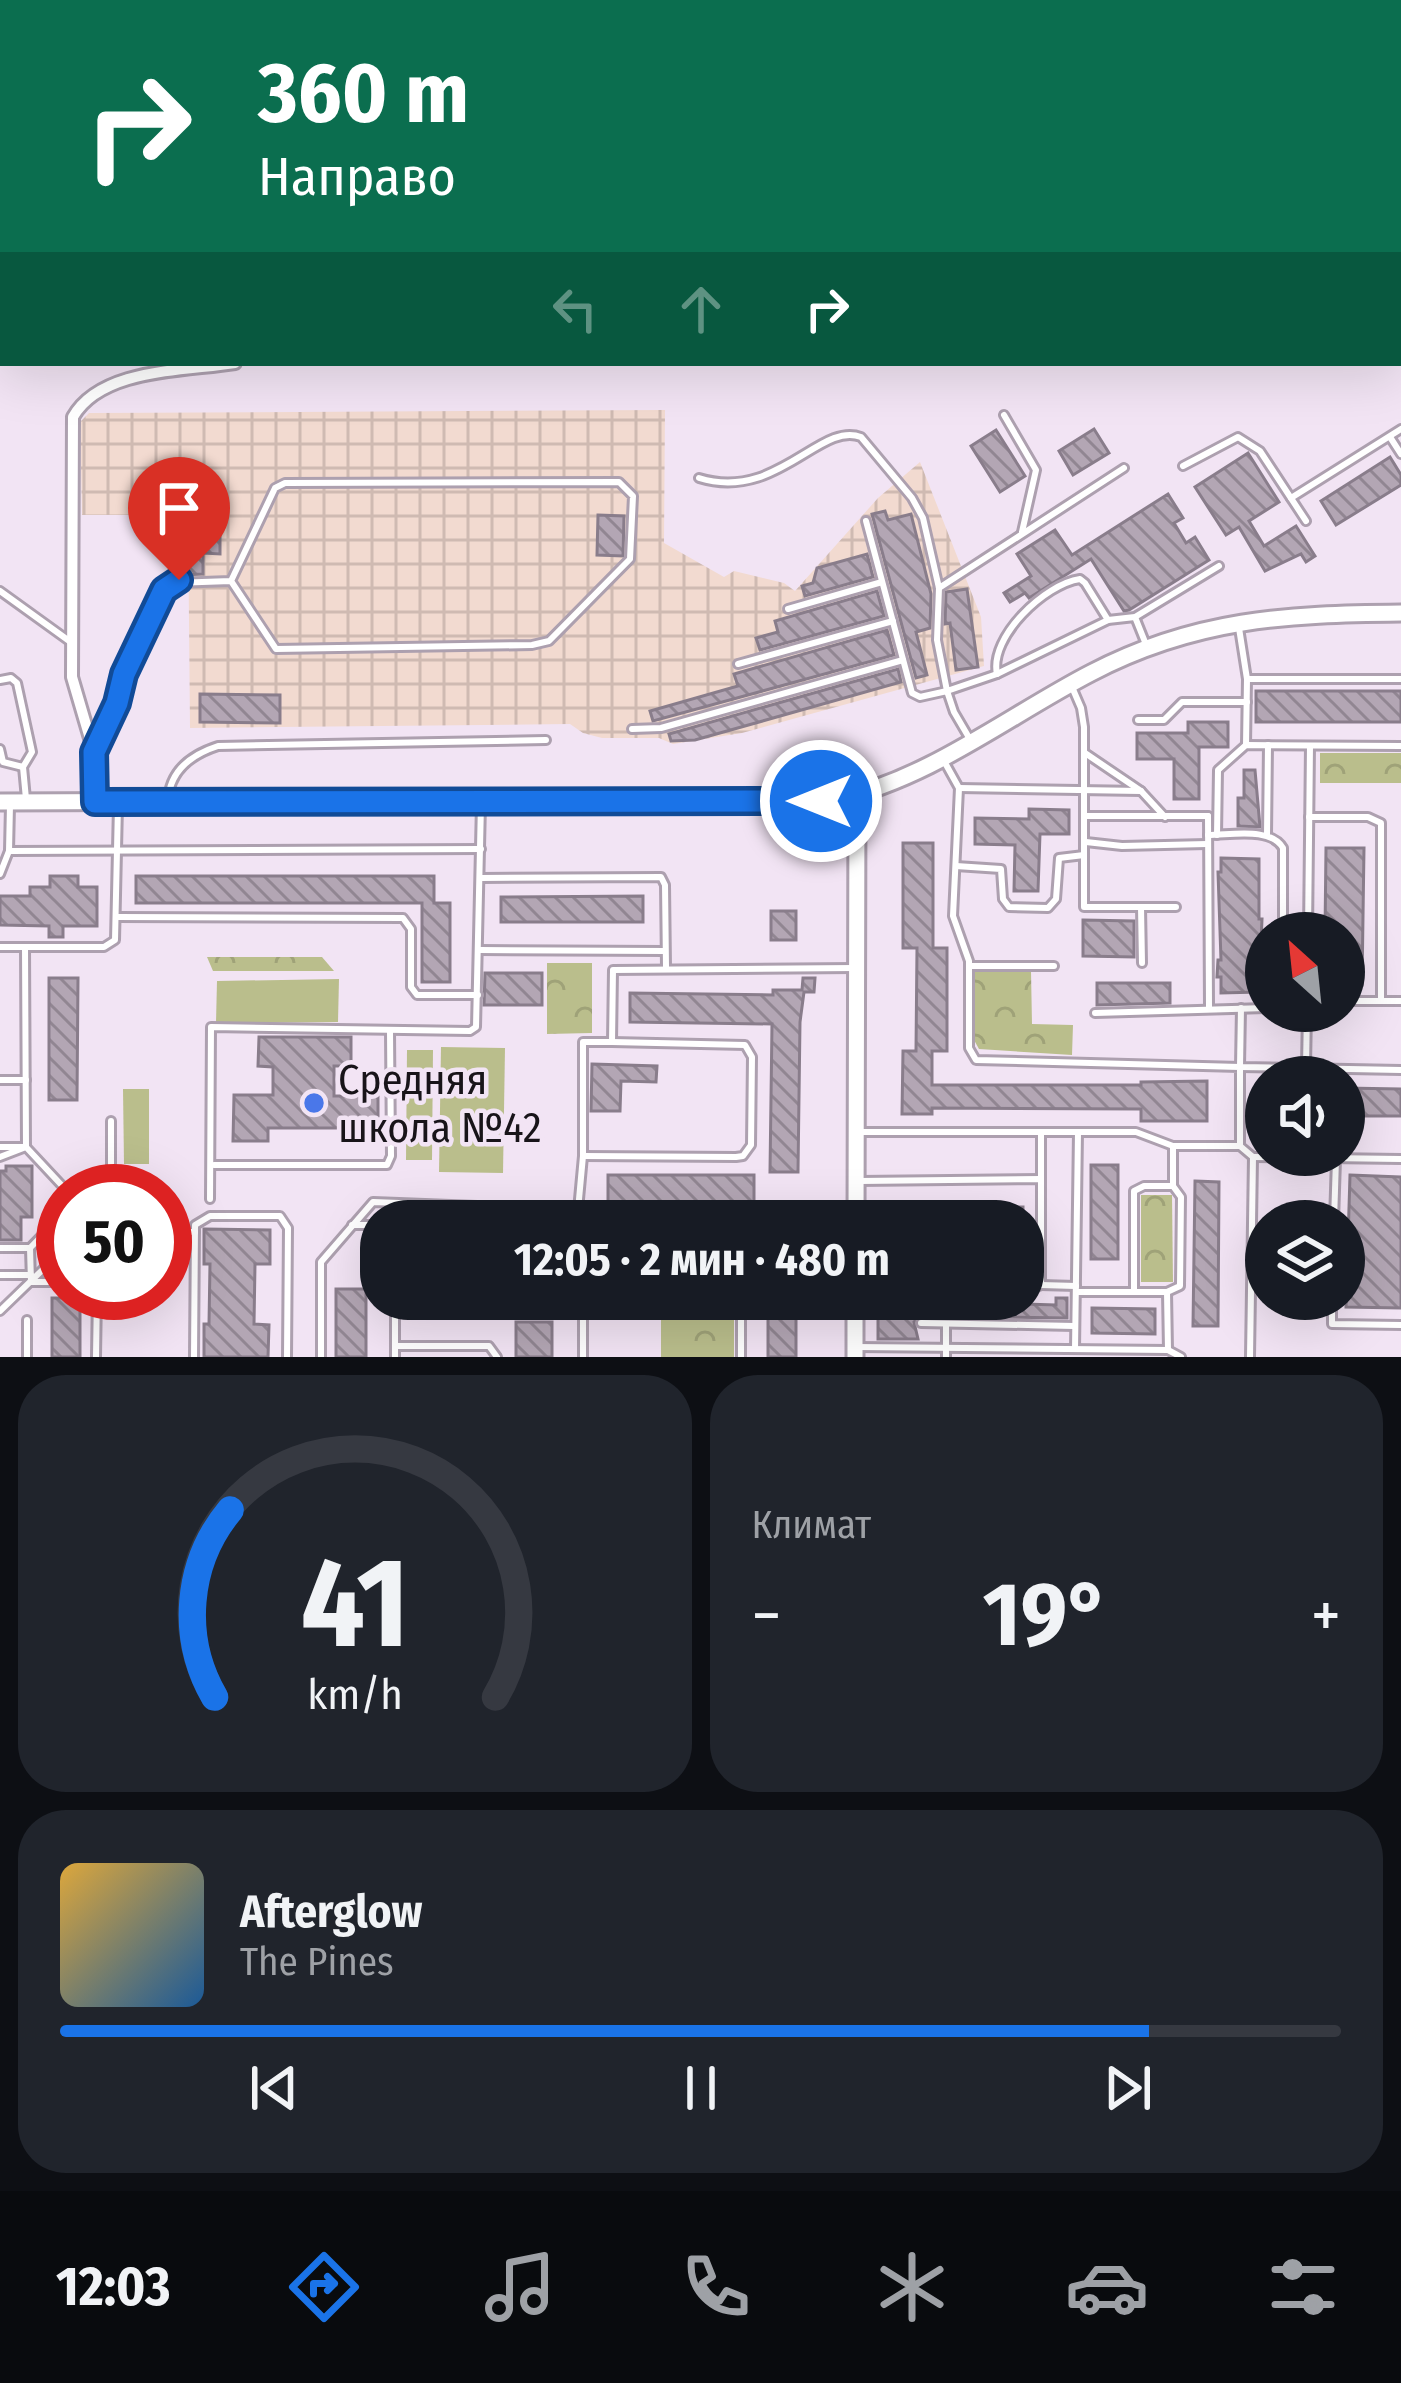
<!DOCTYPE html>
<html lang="ru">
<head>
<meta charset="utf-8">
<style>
	:root { --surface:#171b24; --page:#20242c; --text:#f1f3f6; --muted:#9ea1a6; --line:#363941; --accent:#1a73e8 }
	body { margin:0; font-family:"Fira Sans Condensed",sans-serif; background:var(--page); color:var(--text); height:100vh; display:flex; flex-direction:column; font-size:45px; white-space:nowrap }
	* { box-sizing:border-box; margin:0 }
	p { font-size:39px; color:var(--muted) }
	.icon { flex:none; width:66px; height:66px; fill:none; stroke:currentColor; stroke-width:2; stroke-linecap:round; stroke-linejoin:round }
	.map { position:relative; height:1357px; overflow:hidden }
	.drawer { display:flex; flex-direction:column; gap:18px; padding:18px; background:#0d0f14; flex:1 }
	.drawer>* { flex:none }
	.banner { position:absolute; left:0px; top:0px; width:1401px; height:366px; box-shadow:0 12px 48px #0002; background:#0b6e4f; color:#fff; overflow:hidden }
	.needle { width:78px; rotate:333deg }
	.buttons { position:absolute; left:1245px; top:912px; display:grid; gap:24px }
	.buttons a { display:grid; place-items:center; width:120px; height:120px; border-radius:50%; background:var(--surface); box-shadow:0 12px 48px #0002; font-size:60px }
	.speed { position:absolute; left:36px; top:1164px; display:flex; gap:24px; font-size:60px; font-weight:700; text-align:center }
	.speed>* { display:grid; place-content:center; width:156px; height:156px; border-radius:50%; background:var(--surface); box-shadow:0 12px 48px #0002; line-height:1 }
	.speed .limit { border:18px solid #d22; background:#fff; color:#111 }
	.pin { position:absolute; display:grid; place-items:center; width:102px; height:102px; color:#fff; margin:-123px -51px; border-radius:50% 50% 50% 0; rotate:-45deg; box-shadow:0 0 12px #0007 }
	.pin .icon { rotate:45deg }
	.me { position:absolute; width:132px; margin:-66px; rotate:270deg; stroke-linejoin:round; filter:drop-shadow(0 0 9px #0008) }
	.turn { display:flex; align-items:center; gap:42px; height:252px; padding:0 60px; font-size:54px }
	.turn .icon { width:156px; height:156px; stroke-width:2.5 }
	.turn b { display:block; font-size:84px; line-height:102px }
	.lanes { display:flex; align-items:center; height:114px; padding:0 60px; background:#0003; justify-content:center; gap:60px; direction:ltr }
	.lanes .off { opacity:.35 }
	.big { font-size:90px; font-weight:700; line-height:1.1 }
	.drawer .tile { flex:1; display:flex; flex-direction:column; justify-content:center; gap:18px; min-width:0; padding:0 42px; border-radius:48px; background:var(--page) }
	.drawer .dial { align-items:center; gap:0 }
	.dial svg { height:312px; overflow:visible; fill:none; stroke:var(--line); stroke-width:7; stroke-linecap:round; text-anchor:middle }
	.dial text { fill:var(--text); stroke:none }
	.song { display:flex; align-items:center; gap:36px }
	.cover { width:144px; height:144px; border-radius:18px; background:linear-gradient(135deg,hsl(40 70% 55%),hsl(210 70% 35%)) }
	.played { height:12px; border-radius:6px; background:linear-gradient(90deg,var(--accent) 85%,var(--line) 85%) }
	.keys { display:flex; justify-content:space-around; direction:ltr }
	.heat { display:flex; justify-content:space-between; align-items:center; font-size:66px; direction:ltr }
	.drawer .tiles { flex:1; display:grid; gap:18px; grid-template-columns:1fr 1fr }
	.tile:last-child { grid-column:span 2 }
	.trip { position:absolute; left:360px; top:1200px; width:684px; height:120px; border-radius:48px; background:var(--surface); box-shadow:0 12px 48px #0002; font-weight:700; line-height:120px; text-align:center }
	.tabs { display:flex; height:192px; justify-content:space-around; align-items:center; background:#090b0e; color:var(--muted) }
	.tabs .icon { width:84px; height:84px }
	.tabs .selected { color:var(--accent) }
	.tabs b { font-size:54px; color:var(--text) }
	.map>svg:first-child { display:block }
</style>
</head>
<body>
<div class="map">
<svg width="1401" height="1357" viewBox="0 0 1401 1357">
	<defs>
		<pattern id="industrial-grid" width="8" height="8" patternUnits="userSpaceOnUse" patternTransform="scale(3)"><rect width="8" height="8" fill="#f2dad0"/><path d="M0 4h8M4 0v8" fill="none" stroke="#cfbab2"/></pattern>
		<pattern id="park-crowns" width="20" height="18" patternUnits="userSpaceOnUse" patternTransform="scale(3)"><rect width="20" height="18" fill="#babe8c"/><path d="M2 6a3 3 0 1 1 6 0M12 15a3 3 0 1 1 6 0" fill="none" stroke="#9fa278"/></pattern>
		<pattern id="building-back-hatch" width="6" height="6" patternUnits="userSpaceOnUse" patternTransform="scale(3)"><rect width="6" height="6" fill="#b3a6b4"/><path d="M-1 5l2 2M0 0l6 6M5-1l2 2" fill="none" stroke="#918692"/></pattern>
	</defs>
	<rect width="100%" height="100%" fill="#f2e4f4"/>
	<path fill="url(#industrial-grid)" d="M665 410 664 543 724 577 734 571 784 583 795 591 878 498 920 462 981 617 984 666 742 733 673 744 659 738H602L583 733 570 724 190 728 188 515H82L80 422 89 413Z"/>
	<g fill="#babe8c">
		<path d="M339 979 338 1022 216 1023 217 981Z"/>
		<path d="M441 1047 505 1048 503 1173 439 1172Z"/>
		<path d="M407 1050H433L432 1160H406Z"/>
		<path d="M123 1089H149V1164H124Z"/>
	</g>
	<g fill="url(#park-crowns)">
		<rect x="1320" y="753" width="81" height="30"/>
		<path d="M207 957H322L334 971H213Z"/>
		<path d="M547 963H592V1033L547 1034Z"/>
		<path d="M974 971H1031L1032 1024 1073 1025 1072 1055 979 1049 974 1040Z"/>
		<path d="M1141 1195H1172L1173 1282H1141Z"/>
		<path d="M661 1299H713V1306L734 1305V1357H661Z"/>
	</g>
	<g fill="url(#building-back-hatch)" stroke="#897d8b" stroke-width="3">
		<path d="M1094 429 1109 453 1073 475 1059 451Z"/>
		<path d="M996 430 1025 476 1000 492 971 446Z"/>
		<path d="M1248 453 1279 502 1249 521 1264 546 1296 526 1315 556 1306 562 1301 554 1265 571 1239 527 1226 535 1195 487Z"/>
		<path d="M1390 457 1401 475V485L1336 525 1321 501Z"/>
		<path d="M1168 494 1183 518 1174 523 1186 543 1195 537 1209 560 1129 610 1124 611 1091 559 1029 598 1025 593 1010 602 1004 593 1031 576 1017 554 1055 530 1072 555Z"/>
		<path d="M885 511 888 520 911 514 931 594 930 628 916 632 927 675 916 678 872 514Z"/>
		<path d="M192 512H220V554L203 553V574L182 575V563H191Z"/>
		<path d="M598 515 624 516 623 556 597 555Z"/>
		<path d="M867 554 873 577 805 596 802 586 813 583 817 568Z"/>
		<path d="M967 589 978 667 956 670 950 623 945 624 946 592Z"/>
		<path d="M877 591 884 616 760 650 756 638 778 632 775 621Z"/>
		<path d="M887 630 894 655 653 721 650 711 738 686 734 674Z"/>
		<path d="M898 669 901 682 695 740 671 741 669 734Z"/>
		<rect x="1256" y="691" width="145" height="31"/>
		<path d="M200 694 280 695V723L200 722Z"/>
		<path d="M1188 722H1228V747H1199V799H1174V759H1137V733H1188Z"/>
		<path d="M1244 770H1255L1260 827 1238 826V798H1244Z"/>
		<path d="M1029 809 1069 810V834H1040L1038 891H1014L1015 845 975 844V818L1029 819Z"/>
		<path d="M903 843H933V948H947V1051H932V1085H1141V1082L1207 1081V1121H1141V1109L932 1108V1114H902L903 1051H916L917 948H903Z"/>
		<path d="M1326 848H1364L1362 985H1344V933H1325Z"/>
		<path d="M1221 858 1259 859V919H1262L1259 992 1221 993V977H1217L1218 960H1221L1218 872H1221Z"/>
		<path d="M50 876H78V887H97V926H63V937H49V926L0 925V896H30V887H50Z"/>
		<path d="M136 876H434V903H450V982H422V903H136Z"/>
		<path d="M643 896V922H501V897Z"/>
		<rect x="771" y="911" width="25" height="29"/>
		<path d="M1083 920 1134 921V957L1083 956Z"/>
		<path d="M485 973H542V1005H484Z"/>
		<path d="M49 978H78L77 1100H49Z"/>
		<path d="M803 978H815L814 992H804L800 1022 798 1172H770L772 1024 630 1022V993L773 995V990H802Z"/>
		<path d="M1097 983H1170V1003L1097 1005Z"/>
		<path d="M259 1037H351V1066H334V1096H378V1142H341V1128H268V1141H233L234 1095H273V1067L258 1066Z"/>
		<path d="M592 1064 657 1066 656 1082 621 1081 620 1111H591Z"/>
		<path d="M1344 1088 1401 1089V1116H1344Z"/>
		<rect x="1091" y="1165" width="27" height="94"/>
		<path d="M6 1166H32V1217H21V1240H0V1171H6Z"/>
		<path d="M608 1175H754V1204L608 1203Z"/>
		<path d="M1350 1175 1401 1177V1308L1346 1307Z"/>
		<path d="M1195 1181 1219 1182 1218 1326H1193Z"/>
		<path d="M1023 1207V1221H942V1208Z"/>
		<path d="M204 1229 270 1230V1264H255L254 1324 269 1325 268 1357H204V1324H209L210 1264H204Z"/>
		<rect x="336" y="1289" width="30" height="68"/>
		<rect x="52" y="1298" width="28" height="59"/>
		<path d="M1056 1298H1067V1318L920 1316 914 1322 918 1339H878V1299L1056 1305Z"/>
		<rect x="768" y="1299" width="28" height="58"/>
		<path d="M1092 1308 1155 1309V1334L1092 1333Z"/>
		<rect x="516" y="1322" width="36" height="35"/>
	</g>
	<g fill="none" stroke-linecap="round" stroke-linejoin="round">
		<g stroke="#ada0af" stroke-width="12">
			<g id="lane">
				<path d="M1004 415 1036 470 1022 532"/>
				<path d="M1390 437 1401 454"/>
				<path d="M1183 466 1238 437 1260 451 1306 521"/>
				<path d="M699 478C777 502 820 421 861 437L912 498 923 518 939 588 937 640 947 691 997 674 1108 620 1135 617 1219 566"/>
				<path d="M1291 498 1401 429"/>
				<path d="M866 521 912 693 920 697 947 691 954 712 971 741"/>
				<path d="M939 588 1124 468"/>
				<path d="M0 591 72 643"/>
				<path d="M788 609 882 582"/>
				<path d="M1135 617 1147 647"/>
				<path d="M1239 628 1247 679H1401"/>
				<path d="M738 664 893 621"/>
				<path d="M997 674C989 637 1045 584 1080 579L1085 583 1108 620"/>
				<path d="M0 680 11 678 17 683 32 752 23 767 26 799"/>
				<path d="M1072 687 1081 708 1084 727V907H1176"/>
				<path d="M1138 720H1164L1182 702H1247"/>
				<path d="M632 729 661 728 903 660"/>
				<path d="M1246 745 1247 679"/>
				<path d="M0 749 3 762 23 767"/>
				<path d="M96 749 117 703 124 674 164 590 173 583 231 581 276 649 532 645 549 641 630 559 633 496 619 482 285 483 275 488 231 581"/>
				<path d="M1085 753 1141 791 1165 817"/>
				<path d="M944 761 959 788 953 916 969 961V1048L976 1060 1240 1067V1146L1253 1157 1250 1357"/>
				<path d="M959 788 1141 791"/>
				<path d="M168 802C169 772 190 755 218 746L546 740"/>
				<path d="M10 805 9 851 481 849"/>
				<path d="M1086 816H1208"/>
				<path d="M1208 816 1209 1007"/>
				<path d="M1309 817H1368L1381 823V1001"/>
				<path d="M1208 835C1232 835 1271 827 1283 848V933"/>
				<path d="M1217 835 1218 770 1246 745 1401 746"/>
				<path d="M1267 835 1268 745"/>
				<path d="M1086 842 1122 846 1207 844"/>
				<path d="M956 866 1001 869 1003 899 1009 907 1048 908 1056 899 1059 858 1084 855"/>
				<path d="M0 874 9 851"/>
				<path d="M481 878 661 877 665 885 666 967"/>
				<path d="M1141 907 1142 963"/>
				<path d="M117 917 403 918 411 929V987L417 995H478"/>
				<path d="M1308 933 1310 746"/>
				<path d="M0 947H25L26 1147H0"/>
				<path d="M26 947H104L115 940 118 805"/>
				<path d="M480 950 665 951"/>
				<path d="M969 966H1054"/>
				<path d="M1344 1001H1401"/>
				<path d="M1241 1008 1240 1067 1401 1070"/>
				<path d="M1095 1013 1266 1008"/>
				<path d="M1306 1067 1307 1011"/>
				<path d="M0 1080H26"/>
				<path d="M111 1121V1191"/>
				<path d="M861 1132H1136L1173 1146H1240"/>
				<path d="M583 1156 736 1157 743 1156 751 1145 752 1057 745 1045 612 1042"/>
				<path d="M0 1157 26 1147 67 1191"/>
				<path d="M1253 1157 1401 1159"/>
				<path d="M214 1165H387L391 1156 390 1031"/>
				<path d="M1041 1179V1132"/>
				<path d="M859 1181 1041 1179V1285L1023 1293"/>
				<path d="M1173 1186V1146"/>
				<path d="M210 1199 211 1027 470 1031 476 1027 481 803"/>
				<path d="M63 1214 30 1248 31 1282H63"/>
				<path d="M581 1221 578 1210 583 1156V1042H612L613 970 855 968"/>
				<path d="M1334 1221 1336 1159"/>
				<path d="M352 1225H381"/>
				<path d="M165 1232H195"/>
				<path d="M0 1248H30"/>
				<path d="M0 1275H31"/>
				<path d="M1041 1285 1076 1286"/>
				<path d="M1076 1292H1167L1180 1286 1181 1197 1173 1186H1144L1134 1191V1292"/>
				<path d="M1167 1292 1168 1350"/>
				<path d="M1332 1299V1324L1401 1325"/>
				<path d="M0 1311 63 1250"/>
				<path d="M921 1323 1074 1326"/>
				<path d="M946 1324V1357"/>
				<path d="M395 1346H489L497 1357"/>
				<path d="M856 1347 1168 1350 1181 1357"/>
				<path d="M1075 1349 1078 1132"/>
				<path d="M27 1357V1320"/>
				<path d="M96 1357 97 1293"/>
				<path d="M194 1357 195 1225 210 1216H280L288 1228 287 1357"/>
				<path d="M321 1357V1262L373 1202 578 1210"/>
				<path d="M395 1357V1301H471"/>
				<path d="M583 1357V1299"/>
				<path d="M741 1357V1299"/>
			</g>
		</g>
		<g stroke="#ada0af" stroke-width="16">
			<g id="street">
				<path d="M971 0V3"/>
				<path d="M1072 0V3"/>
				<path d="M95 802 94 752 72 677 73 417C101 368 185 371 235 363"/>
			</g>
		</g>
		<g stroke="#ada0af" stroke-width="21">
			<g id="secondary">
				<path d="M0 802 838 799C931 778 1008 716 1091 673 1194 619 1287 614 1401 613"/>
				<path d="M856 1221 857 795"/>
				<path d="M855 1357V1299"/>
			</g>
		</g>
		<use href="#lane" stroke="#fff" stroke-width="6"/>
		<use href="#street" stroke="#fff" stroke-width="10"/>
		<use href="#secondary" stroke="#fff" stroke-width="15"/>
		<g stroke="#322d33" stroke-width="9">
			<g id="rail">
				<path d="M598 0 604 3"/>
				<path d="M726 0 732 3"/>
				<path d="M753 0 759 3"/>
				<path d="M0 65H3"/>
				<path d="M1398 77H1401"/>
			</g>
		</g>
		<use href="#rail" stroke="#f2e4f4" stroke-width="4.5" stroke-dasharray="14" stroke-linecap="butt"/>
	</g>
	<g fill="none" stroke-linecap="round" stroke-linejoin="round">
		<g stroke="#114b97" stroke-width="30">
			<path id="route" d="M179 580 164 590 124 674 117 703 94 752 95 802 821 801"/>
		</g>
		<use href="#route" stroke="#1a73e8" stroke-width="21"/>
	</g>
	<circle fill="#4a77e9" stroke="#f2e4f4" stroke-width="4.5" cx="314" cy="1103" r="12"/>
	<g text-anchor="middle" stroke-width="9" stroke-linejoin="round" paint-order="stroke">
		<g font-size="42" fill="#181419" stroke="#f2e4f4" text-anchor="start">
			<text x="338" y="1094">Средняя<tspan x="338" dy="48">школа №42</tspan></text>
		</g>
	</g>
</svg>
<div class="buttons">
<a><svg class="needle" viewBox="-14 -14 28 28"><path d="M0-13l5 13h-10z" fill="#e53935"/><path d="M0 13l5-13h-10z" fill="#9ea1a6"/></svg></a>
<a><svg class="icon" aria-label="sound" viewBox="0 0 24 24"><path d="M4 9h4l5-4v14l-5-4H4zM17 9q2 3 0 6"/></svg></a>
<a><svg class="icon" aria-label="layers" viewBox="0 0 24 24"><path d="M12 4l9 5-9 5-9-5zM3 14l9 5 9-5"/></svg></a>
</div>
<div class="speed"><div class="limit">50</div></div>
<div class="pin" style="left:179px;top:580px;background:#d93025"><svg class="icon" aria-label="arrive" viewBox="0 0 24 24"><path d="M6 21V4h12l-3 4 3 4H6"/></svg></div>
<svg class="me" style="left:821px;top:801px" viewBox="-20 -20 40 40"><circle r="17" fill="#1a73e8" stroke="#fff" stroke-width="3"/><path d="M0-11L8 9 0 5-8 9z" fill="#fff"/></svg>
<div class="trip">12:05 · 2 мин · 480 m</div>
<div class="banner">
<div class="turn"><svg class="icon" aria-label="right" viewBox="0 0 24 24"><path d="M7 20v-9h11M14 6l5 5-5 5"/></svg><div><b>360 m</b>Направо</div></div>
<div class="lanes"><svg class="icon off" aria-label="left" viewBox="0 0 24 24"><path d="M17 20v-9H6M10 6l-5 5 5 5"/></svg><svg class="icon off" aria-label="ahead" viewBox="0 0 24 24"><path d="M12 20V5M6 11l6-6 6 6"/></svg><svg class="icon" aria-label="right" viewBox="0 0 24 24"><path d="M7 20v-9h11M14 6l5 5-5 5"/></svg></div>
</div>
</div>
<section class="drawer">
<div class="tiles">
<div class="tile dial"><svg viewBox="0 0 100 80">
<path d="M14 69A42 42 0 1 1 86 69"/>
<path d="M14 69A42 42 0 0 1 18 21" stroke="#1a73e8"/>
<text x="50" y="56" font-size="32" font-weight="700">41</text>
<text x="50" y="72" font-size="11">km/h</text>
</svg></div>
<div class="tile"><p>Климат</p>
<div class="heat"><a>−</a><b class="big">19°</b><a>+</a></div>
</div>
<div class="tile">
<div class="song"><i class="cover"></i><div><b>Afterglow</b><p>The Pines</p></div></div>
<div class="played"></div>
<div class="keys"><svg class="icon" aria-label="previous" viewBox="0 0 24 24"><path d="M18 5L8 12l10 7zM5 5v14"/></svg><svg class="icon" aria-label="pause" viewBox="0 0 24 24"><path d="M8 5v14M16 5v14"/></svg><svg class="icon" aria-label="next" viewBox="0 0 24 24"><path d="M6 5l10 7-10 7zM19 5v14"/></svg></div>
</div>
</div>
</section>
<nav class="tabs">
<b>12:03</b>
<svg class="icon selected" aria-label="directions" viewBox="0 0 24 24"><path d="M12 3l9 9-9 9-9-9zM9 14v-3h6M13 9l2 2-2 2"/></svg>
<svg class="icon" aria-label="music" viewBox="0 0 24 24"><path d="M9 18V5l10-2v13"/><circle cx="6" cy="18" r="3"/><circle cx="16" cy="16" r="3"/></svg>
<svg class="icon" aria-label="phone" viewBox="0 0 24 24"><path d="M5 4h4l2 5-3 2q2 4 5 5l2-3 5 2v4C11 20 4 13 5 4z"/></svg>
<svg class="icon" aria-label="climate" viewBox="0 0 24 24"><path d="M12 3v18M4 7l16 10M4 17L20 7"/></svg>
<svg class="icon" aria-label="car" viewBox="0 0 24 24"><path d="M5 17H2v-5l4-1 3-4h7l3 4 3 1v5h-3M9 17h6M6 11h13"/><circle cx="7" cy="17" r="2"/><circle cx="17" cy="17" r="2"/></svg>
<svg class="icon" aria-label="filters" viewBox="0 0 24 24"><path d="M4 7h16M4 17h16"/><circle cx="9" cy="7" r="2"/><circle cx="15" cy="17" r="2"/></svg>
</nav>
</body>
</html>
